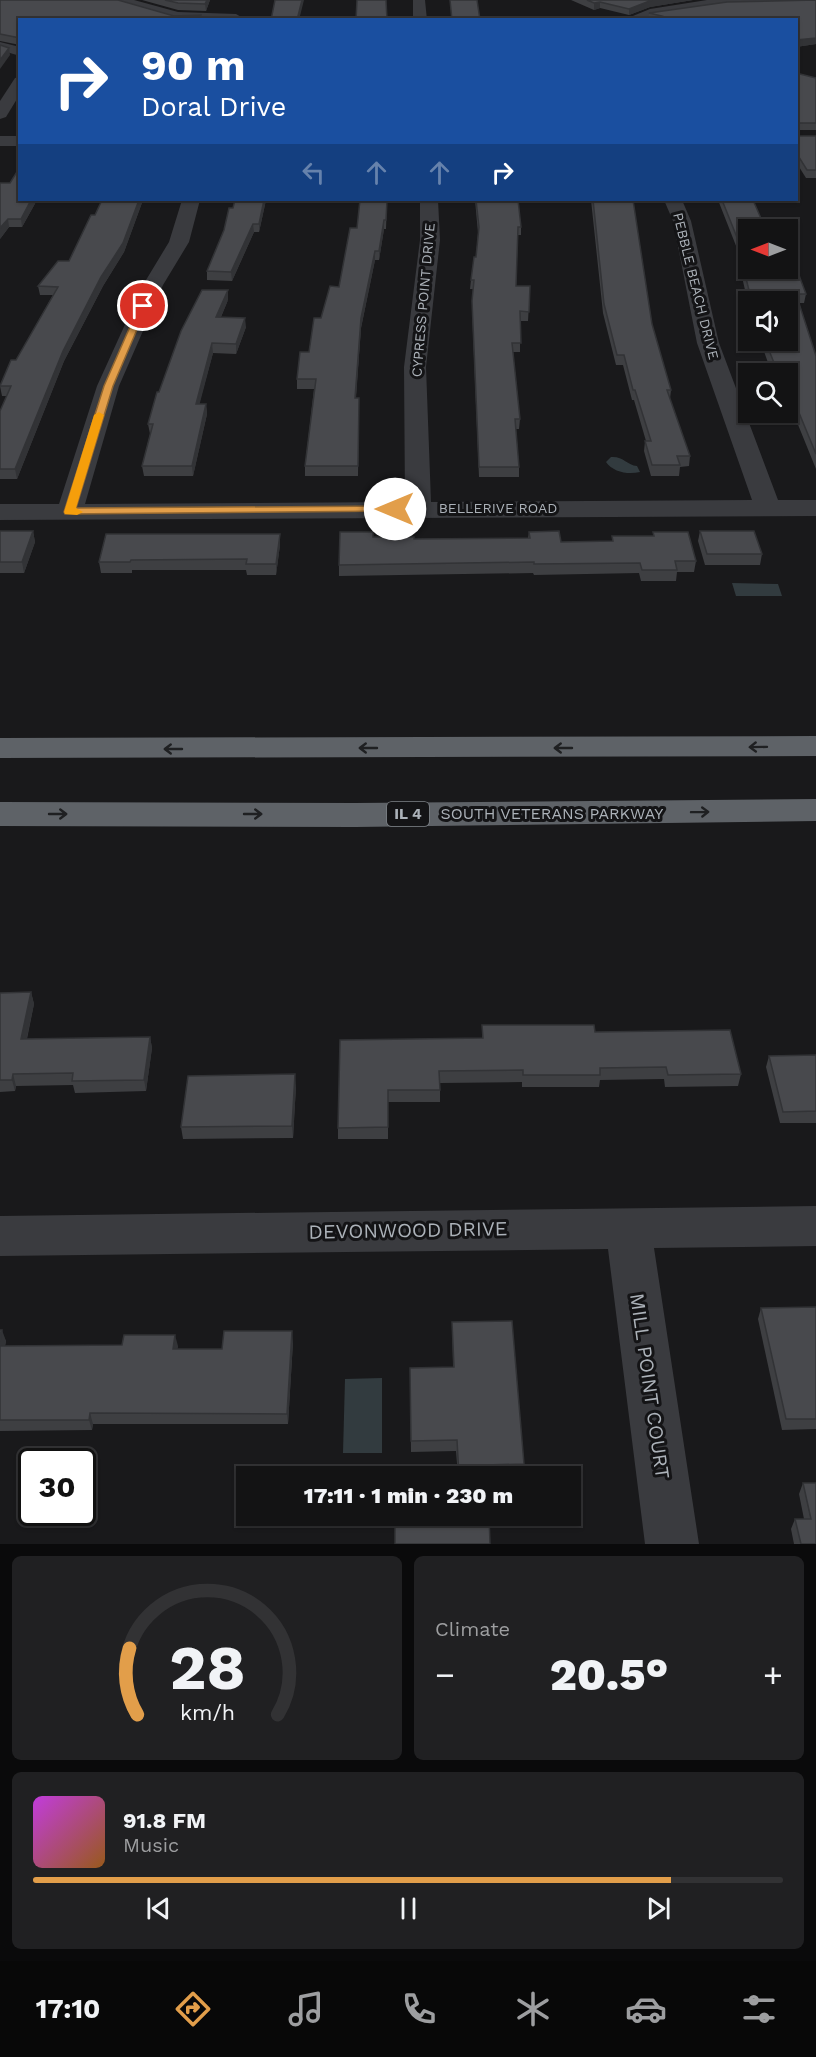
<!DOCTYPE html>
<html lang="en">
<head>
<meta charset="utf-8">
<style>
	:root { --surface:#131314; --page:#202022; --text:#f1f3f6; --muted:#9d9ea0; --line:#323234; --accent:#e29e4a }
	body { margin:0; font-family:"Work Sans",sans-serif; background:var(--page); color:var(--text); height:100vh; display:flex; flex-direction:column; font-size:22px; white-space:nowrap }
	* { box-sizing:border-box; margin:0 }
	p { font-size:20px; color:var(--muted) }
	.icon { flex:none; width:33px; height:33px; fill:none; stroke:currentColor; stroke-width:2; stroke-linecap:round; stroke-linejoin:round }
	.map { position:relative; height:1544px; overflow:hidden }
	.details { display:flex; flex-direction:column; gap:12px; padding:12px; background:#0a0a0b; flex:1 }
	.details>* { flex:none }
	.guide { position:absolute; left:18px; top:18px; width:780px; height:183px; border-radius:0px; box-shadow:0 2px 4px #0004,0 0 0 2px var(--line); background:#1a4fa0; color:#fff; overflow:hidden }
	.needle { width:39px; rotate:270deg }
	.fabs { position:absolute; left:738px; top:219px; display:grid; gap:12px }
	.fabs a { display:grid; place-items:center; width:60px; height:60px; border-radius:0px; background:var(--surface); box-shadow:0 2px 4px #0004,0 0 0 2px var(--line); font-size:30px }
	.speed { position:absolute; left:18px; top:1448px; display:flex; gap:12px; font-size:30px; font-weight:700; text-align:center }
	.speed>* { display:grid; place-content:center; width:78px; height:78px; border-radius:50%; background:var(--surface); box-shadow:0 2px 4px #0004,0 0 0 2px var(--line); line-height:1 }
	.speed .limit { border:3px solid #111; border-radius:9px; background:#fff; color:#111 }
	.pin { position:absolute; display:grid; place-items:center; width:51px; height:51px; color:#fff; margin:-26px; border:3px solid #fff; border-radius:50%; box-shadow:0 2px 6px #0007 }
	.me { position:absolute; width:66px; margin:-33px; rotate:270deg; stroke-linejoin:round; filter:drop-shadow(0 0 4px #0008) }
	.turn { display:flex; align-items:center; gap:21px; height:126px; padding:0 24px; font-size:27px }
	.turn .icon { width:78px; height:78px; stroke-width:2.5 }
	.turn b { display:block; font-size:42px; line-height:51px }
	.lanes { display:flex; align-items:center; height:57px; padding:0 24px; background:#0003; justify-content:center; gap:30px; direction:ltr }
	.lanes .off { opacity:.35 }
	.big { font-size:45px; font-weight:800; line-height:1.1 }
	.details .widget { flex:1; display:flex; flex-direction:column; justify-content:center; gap:9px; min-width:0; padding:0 21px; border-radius:9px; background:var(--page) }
	.details .dial { align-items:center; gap:0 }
	.dial svg { height:156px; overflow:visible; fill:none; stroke:var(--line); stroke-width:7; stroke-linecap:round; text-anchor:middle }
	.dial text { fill:var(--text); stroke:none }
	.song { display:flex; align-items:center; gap:18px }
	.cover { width:72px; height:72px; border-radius:9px; background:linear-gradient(135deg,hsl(290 70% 55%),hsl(30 70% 35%)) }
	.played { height:6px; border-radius:3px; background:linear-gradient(90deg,var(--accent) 85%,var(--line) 85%) }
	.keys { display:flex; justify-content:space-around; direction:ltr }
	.heat { display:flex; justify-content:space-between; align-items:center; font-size:33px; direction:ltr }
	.details .tiles { flex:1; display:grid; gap:12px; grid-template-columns:1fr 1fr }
	.widget:last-child { grid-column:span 2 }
	.trip { position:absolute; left:236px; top:1466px; width:345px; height:60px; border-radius:0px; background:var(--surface); box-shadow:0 2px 4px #0004,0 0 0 2px var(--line); font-weight:800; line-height:60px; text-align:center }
	.tab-bar { display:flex; height:96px; justify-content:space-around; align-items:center; background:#080808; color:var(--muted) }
	.tab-bar .icon { width:42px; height:42px }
	.tab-bar .on { color:var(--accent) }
	.tab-bar b { font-size:27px; color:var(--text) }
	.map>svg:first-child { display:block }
</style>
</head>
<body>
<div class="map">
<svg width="816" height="1544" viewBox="0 0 816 1544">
	<rect width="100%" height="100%" fill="#19191b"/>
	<g fill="#323b3f">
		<path d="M611 457C623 456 627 465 637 466L640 472C628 475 613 472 606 462Z"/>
		<path d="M732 583 778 584 782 596H736Z"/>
		<path d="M382 1378V1453H343L345 1379Z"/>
	</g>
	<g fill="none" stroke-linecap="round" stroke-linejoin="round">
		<g fill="#3a3b3f" fill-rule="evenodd">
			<path d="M114 0H134L178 12 236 14 243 18 175 20 115 3Z"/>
			<path d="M413 0H425L427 20H413Z"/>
			<path d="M707 0H816V4C776 4 736 4 696 9 671 12 648 20 623 20L650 9Z"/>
			<path d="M0 42 20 47V56L0 50Z"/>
			<path d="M20 77V94L6 117 0 119V101L15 78Z"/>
			<rect x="0" y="136" width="20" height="10"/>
			<path d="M182 200H200L189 242 163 285 119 386 85 504 405 502 404 367 420 240V200H438L440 240 426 367 431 502 752 500 697 343 673 221 664 200H682L691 221 719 343 778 500H816V516L0 520V504H59L97 386 143 285 169 242Z"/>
			<path d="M816 1206V1246L654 1248 699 1544H645L608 1249 0 1256V1216Z"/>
		</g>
		<g fill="#5e6267" fill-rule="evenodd">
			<path d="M816 736V756L0 758V738Z"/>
			<path d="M816 799V821L355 827 0 826V802L355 803Z"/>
		</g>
	</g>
	<g fill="#3e3f42">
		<path d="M0 0 174 16 201 15V20H20V45L0 41Z"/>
		<path d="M142 0H210L206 11 178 10Z"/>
		<path d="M571 0H693L650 7 629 15 600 8 594 10Z"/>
		<path d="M816 0V44L796 47V20H648L649 13Z"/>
		<path d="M796 73 816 78V130H796Z"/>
		<path d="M796 136H816V178H806L796 162Z"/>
		<path d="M10 183 20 200H37L22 227H9L0 239Z"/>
		<path d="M102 200H143L124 252 103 286 64 361 17 479H0V411L7 396H2L0 386 16 360 53 295H40L38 286 69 261 95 215Z"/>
		<path d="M266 200 259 232H254L232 281 207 280V271L233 208Z"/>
		<path d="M387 200 386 229H384L379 260H375L361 328 356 398H359L358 476H305V466L314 389H297V379L309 352 321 318 339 287 357 228Z"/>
		<path d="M475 200H518L521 227V235H518L516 286H530L528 321H520V352H513L520 419 519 429H516L519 467V477H479L472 311 473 289H470L471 280 476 257 478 233Z"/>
		<path d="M591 200H633L652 324 671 390 670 399 690 456 689 466 680 467 679 476H651L644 451 645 441H646L634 400H632L623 365H616L603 313Z"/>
		<path d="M718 200H753L748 230 806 294 804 303H799L816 356V469L788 400V374H772L760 340H788V302H748V303L739 264 740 256Z"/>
		<path d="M228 300 221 317 246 327 236 354 213 353 199 404H206L207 414 193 476H144L142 466 150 434 148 424 159 392Z"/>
		<path d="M0 531H33L35 542 24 573H0Z"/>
		<path d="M700 531 762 554 760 565H705L698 541Z"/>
		<path d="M529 532 561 542 612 541V536H653V532L696 561 694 572H677L676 581H641L639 573 534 575 533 573 339 576V565L373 537 414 539 528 538Z"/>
		<path d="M280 534V545L276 575H247L246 570H132V573H101L99 562Z"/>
		<path d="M31 992 34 1004 27 1039 150 1037 152 1048 146 1091 75 1093 73 1085 16 1086 15 1091 0 1092V993Z"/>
		<path d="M482 1025 595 1032 741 1074 738 1086 665 1087 664 1079 600 1080 599 1087H522V1082L440 1083V1102H388V1139H338V1128L340 1040 482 1038Z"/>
		<path d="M816 1055V1123H780L766 1067 769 1056Z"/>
		<path d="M296 1086 293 1138 183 1139 181 1127Z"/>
		<path d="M816 1307V1429L782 1430 758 1319 761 1308Z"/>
		<path d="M452 1322 524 1464 523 1474 487 1476H458L456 1451 411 1452 410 1368 453 1367Z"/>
		<path d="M0 1330 6 1341 5 1346H178L177 1349H222L293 1342 288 1424H93L92 1430 0 1431Z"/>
		<path d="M803 1483 816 1544H794L791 1529 795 1519H804L799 1494Z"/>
	</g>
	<g fill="#323336">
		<path d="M207 0H210L206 11 205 4Z"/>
		<path d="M302 0H304L299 20H297Z"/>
		<path d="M650 0H693L650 7 629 15V9Z"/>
		<path d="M600 2V8L594 10V3Z"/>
		<path d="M816 38V44L796 47V40Z"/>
		<path d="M9 48 10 55 0 69V60Z"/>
		<path d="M31 200H37L22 227 21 219Z"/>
		<path d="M139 200H143L124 252 103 286 64 361 17 479 15 469 63 351Z"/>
		<path d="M264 200H266L259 232V224Z"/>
		<path d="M8 219 9 227 0 239V228Z"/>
		<path d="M384 220V229L379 260V251Z"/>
		<path d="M253 224 254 232 232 281 231 272Z"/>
		<path d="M375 251V260L361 328 355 408V398L361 318Z"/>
		<path d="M228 290V300L217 326 216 317Z"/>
		<path d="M245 318 246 327 236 354V344Z"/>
		<path d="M212 343 213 353 197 414 196 404Z"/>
		<path d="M206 404 207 414 193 476 192 466Z"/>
		<path d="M33 531 35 542 24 573 22 562Z"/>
		<path d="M280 534V545L276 575V564Z"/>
		<path d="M31 992 34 1004 24 1051 21 1039Z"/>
		<path d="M150 1037 152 1048 146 1091 144 1080Z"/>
		<path d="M13 1074 16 1086 15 1091 12 1080Z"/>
		<path d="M295 1074 296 1086 293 1138 292 1126Z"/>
		<path d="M2 1330 6 1341 3 1357 0 1349V1341Z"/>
		<path d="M292 1331 293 1342 288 1424 287 1414Z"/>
		<path d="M175 1335 178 1346 176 1360 173 1349Z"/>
		<path d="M90 1413 93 1424 92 1430 89 1420Z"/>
	</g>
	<g fill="#48494d" stroke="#323336" stroke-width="1.5">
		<path d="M0 0H118L174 16 201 15 199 20H20V38L0 34Z"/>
		<path d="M165 0H207L205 4 178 3Z"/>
		<path d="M275 0H302L297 20H271Z"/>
		<path d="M357 0H386L387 20H356Z"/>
		<path d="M450 0H477L480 20H452Z"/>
		<path d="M587 0H652L629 9 600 2 594 3Z"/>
		<path d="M816 0V38L796 40V20H664L659 18 662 16 649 13 727 2Z"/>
		<path d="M0 45 9 48 0 60Z"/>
		<path d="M796 73 816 78V123H796Z"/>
		<path d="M796 136H816V170H807L797 154H796Z"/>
		<path d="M20 167V200H31L21 219H8L0 228V183H10Z"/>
		<path d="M102 200H139L123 243 101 277 63 351 15 469H0V411L11 386H0L11 360H16L58 287 38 286 58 261H69L91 215H95Z"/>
		<path d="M235 200H264L259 224H253L231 272 207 271 224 230 229 208H233Z"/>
		<path d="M360 200H387L386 220H384L379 251H375L361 318 355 398H359L358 466H305L316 379H297L300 352H309L314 318H321L330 286 339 287 350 228H357Z"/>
		<path d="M476 200H518L521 227H518L516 286H530L529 312 520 311 521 343H512L520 419H515L519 467H479L472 301 474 280H471L474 257H476L479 227Z"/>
		<path d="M593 200H633L652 324 671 390H667L690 456H677L680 465H652L645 441H651L635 390H633L624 355H617L604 304Z"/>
		<path d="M722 200H753L766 230H748V268H784V270H797L806 294H796L816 356V454L788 386V374L778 373 765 340H788V302H752L740 255H744Z"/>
		<path d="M202 290H228L216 317 245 318 236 344 212 343 196 404H206L192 466H142L153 424H148L157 392H159L181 331Z"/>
		<path d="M0 531H33L22 562H0Z"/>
		<path d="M559 531 561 542 613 541 612 536H654L653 532H688L696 561H675L677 570H642L640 563 534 564V562L339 565 340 532H373V537H414V539L530 538 529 532Z"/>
		<path d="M700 531H754L762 554H707Z"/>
		<path d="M106 534H280L276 564H246L247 559 131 560 130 562H99Z"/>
		<path d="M31 992 21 1039 150 1037 144 1080 72 1081 73 1073 13 1074 12 1080H0V993Z"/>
		<path d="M482 1025H594L595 1032 730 1030 741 1074 668 1075 666 1067 600 1068V1075H523V1070L439 1071 440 1090H388V1127L338 1128 340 1040 483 1038Z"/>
		<path d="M816 1055V1111L783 1112 769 1056Z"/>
		<path d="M295 1074 292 1126 181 1127 188 1076Z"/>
		<path d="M816 1307V1419H786L761 1308Z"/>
		<path d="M512 1321 524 1464 486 1465 487 1476H459L457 1440 411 1441 410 1368 454 1367 452 1322Z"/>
		<path d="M0 1330H2L0 1341Z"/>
		<path d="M224 1331H292L287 1414 90 1413 89 1420H0V1346L122 1345 124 1335H175L173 1349H222Z"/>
		<path d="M803 1483H816V1544H801L795 1519H811Z"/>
		<path d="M395 1515H489L490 1544H395Z"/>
	</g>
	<defs><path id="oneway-shaft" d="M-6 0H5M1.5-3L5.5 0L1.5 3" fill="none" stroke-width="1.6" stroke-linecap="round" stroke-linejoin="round" transform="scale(1.5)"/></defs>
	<g stroke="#1f2022">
		<use href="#oneway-shaft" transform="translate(758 747) rotate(179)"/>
		<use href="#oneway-shaft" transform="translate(368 748) rotate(180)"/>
		<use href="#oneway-shaft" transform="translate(563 748) rotate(180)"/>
		<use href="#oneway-shaft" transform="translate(173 749) rotate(180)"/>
		<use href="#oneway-shaft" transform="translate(700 812) rotate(-1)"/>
		<use href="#oneway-shaft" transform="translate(58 814)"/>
		<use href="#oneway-shaft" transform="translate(253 814)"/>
	</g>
	<path fill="#e29e4a" stroke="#936730" stroke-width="1.5" d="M140 304 147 306 113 386 76 508 395 506 401 509 399 511 65 514 64 512 104 386Z"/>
	<path fill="#f59e0b" d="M99 412 104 415 76 508 83 512 77 515 65 514 64 512 94 415Z"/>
	<g text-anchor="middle" stroke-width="6" stroke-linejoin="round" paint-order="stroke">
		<g font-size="14" fill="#acb2b9" stroke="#141416">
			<text transform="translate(696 286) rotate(76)" y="5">PEBBLE BEACH DRIVE</text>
			<text transform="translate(423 300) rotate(-85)" y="5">CYPRESS POINT DRIVE</text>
			<text x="498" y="513">BELLERIVE ROAD</text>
		</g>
		<rect fill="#141416" stroke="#7e8388" stroke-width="1.5" x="387" y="802" width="42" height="24" rx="4.5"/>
		<g font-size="15" font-weight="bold" fill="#acb2b9">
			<text x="408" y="819">IL 4</text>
		</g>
		<g font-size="16" fill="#acb2b9" stroke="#141416">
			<text x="552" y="819">SOUTH VETERANS PARKWAY</text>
		</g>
		<g font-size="20" fill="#acb2b9" stroke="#141416">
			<text transform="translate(408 1230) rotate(-1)" y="7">DEVONWOOD DRIVE</text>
			<text transform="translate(650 1386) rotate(82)" y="7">MILL POINT COURT</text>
		</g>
	</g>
</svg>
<div class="fabs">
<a><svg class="needle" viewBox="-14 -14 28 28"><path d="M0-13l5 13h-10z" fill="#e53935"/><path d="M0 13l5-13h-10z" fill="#9d9ea0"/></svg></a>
<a><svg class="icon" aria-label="sound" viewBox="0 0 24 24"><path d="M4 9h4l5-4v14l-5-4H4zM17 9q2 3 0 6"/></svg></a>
<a><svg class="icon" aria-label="search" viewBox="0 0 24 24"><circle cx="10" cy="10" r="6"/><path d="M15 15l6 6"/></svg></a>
</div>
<div class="speed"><div class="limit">30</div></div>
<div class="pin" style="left:143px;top:306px;background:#d93025"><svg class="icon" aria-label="arrive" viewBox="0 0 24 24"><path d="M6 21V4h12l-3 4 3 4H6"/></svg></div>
<svg class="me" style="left:395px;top:509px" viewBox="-20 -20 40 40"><circle r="19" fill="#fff"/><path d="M0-13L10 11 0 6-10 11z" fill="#e29e4a"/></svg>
<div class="trip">17:11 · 1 min · 230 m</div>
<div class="guide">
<div class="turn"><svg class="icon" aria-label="right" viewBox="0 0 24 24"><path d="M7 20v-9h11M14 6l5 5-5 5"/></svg><div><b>90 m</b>Doral Drive</div></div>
<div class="lanes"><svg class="icon off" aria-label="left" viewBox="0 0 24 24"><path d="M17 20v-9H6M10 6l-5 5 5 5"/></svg><svg class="icon off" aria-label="ahead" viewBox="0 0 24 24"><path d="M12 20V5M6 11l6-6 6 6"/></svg><svg class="icon off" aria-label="ahead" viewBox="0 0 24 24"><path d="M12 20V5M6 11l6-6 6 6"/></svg><svg class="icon" aria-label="right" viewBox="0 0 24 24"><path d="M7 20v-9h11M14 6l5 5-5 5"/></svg></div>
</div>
</div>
<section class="details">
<div class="tiles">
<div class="widget dial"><svg viewBox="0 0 100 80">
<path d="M14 69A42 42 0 1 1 86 69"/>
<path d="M14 69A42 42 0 0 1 10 35" stroke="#e29e4a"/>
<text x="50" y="56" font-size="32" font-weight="700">28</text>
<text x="50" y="72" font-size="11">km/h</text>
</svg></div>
<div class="widget"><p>Climate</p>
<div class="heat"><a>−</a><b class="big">20.5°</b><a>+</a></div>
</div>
<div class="widget">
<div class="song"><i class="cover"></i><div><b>91.8 FM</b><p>Music</p></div></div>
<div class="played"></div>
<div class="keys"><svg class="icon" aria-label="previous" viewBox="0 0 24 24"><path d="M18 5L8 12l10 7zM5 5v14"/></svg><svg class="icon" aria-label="pause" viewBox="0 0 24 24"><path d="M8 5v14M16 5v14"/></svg><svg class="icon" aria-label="next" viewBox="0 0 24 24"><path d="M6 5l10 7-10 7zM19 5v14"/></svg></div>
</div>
</div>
</section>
<nav class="tab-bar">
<b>17:10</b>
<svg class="icon on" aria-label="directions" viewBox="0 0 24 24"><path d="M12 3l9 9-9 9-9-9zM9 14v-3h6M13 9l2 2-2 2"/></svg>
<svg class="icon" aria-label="music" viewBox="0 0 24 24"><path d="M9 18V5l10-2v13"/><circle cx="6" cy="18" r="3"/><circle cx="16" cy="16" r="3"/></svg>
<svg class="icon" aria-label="phone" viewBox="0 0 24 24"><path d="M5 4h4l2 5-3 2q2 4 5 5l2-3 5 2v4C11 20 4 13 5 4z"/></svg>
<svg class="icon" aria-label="climate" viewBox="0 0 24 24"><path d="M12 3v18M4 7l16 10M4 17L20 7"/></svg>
<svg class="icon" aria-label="car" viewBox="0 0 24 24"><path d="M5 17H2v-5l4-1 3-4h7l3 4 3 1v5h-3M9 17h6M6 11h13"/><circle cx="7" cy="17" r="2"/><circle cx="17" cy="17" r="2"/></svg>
<svg class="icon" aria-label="filters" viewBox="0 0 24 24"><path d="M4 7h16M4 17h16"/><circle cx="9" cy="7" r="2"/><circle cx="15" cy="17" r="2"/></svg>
</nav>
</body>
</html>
